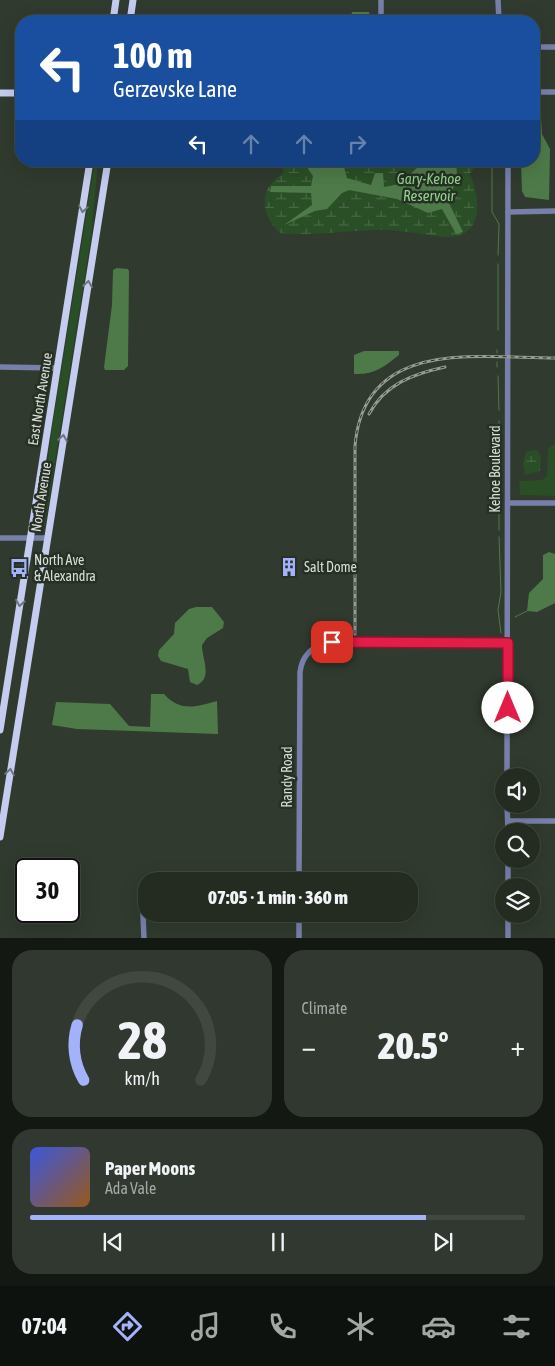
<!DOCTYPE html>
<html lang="en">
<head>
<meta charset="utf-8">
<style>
	:root { --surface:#242c22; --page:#30382f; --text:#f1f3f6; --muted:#a3a7a5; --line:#414840; --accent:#a4b2fc }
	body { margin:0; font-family:"Asap Condensed",sans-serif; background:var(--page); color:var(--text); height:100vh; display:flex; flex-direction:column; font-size:19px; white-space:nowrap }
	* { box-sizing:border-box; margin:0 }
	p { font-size:16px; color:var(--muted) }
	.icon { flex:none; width:28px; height:28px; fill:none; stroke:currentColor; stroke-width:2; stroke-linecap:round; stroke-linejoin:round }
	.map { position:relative; height:938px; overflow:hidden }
	.panel { display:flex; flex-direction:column; gap:12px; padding:12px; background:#141813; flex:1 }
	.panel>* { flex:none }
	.hud { position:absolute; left:15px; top:15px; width:525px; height:152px; border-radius:20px; box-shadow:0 5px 20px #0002,0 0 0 1px var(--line); background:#1a4fa0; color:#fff; overflow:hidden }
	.tools { position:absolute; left:495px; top:768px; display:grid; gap:10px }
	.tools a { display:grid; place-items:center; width:45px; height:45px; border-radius:50%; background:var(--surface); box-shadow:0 5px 20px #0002,0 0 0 1px var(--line); font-size:25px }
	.speed { position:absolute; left:15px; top:858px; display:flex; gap:10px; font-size:25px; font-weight:700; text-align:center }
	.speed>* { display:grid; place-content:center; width:65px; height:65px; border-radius:50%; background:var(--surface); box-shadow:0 5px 20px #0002,0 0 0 1px var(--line); line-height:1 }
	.speed .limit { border:2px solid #111; border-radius:8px; background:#fff; color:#111 }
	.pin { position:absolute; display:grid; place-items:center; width:42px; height:42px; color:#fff; margin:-21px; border-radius:10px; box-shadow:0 2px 8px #0006 }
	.me { position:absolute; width:55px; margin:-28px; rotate:0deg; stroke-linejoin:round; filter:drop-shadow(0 0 4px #0008) }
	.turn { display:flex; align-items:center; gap:18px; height:105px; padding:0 15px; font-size:22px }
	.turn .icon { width:65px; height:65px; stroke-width:2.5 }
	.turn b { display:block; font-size:35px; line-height:42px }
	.lanes { display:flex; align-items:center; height:48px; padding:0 15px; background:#0003; justify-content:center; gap:25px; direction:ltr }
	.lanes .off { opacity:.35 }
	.big { font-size:38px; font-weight:800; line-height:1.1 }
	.panel .card { flex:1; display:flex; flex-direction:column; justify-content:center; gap:8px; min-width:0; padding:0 18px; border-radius:20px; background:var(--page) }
	.panel .dial { align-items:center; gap:0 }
	.dial svg { height:130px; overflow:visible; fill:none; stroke:var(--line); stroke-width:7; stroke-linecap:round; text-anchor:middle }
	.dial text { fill:var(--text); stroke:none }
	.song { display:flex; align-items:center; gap:15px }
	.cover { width:60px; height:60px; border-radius:8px; background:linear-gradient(135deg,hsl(230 70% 55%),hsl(30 70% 35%)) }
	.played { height:5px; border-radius:2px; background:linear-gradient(90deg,var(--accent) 80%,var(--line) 80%) }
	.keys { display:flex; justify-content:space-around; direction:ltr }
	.heat { display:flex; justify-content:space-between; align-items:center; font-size:28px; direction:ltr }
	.panel .tiles { flex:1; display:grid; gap:12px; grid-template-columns:1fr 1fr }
	.card:last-child { grid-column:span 2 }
	.trip { position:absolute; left:138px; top:872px; width:280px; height:50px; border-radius:20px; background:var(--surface); box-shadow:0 5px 20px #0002,0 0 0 1px var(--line); font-weight:800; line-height:50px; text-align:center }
	.tabs { display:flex; height:80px; justify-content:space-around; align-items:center; background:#0e120e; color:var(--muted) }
	.tabs .icon { width:35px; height:35px }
	.tabs .active { color:var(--accent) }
	.tabs b { font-size:22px; color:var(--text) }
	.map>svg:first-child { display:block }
</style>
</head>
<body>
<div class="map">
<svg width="555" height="939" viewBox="0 0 555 939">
	<defs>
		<pattern id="wetland-marsh" width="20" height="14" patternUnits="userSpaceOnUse" patternTransform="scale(1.25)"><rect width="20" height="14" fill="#2a4f26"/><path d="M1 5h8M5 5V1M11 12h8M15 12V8" fill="none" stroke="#486845"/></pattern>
	</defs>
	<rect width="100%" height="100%" fill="#303a2e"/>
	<g fill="#2a4f26">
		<path d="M95 161H98L91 237 46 518 44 528 40 527 51 435Z"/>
		<path d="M555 443V496L520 495 519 481 542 480 547 476 548 449Z"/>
	</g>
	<g fill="url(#wetland-marsh)">
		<path d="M283 161H478L470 174C477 190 484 221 465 233 451 241 432 235 416 233 403 232 388 229 375 230 342 231 312 236 280 233 268 222 261 206 267 190 269 184 279 177 283 173Z"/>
		<path d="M533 450 538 451 541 459 540 471 525 475 523 463 526 452Z"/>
	</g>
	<g fill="#4e7a49">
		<path d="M352 12H369L370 21H350Z"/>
		<path d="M534 114 541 117 542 134 550 149 549 200 525 197 522 191 521 161H534Z"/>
		<path d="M308 161H342L347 178 371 185 375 173H383L384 187 400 184 424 161H456L457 174 449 203 463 232 456 234 442 209 428 213 397 199 349 190 342 193 327 209 315 211 284 225 312 205 311 193 270 192 271 186H311L313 176 308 169Z"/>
		<path d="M117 268 128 269 129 271 128 366 124 370H105L104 367 112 305 113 270Z"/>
		<path d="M364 351H399V355C384 367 374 375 354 374V355Z"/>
		<path d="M549 552 555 554V603L537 612 527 611 529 593 543 579V555Z"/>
		<path d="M196 607H212L224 622 223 628 207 638 202 645C202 659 213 678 197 685L190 682 188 669 161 661 158 656 159 650 174 634 175 623 189 609Z"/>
		<path d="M151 694H164C180 712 196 707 217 701L218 734 77 729 52 725 56 702 110 704 129 726 150 727Z"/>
	</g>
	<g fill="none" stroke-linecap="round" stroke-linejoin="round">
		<g stroke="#4e7a49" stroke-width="1">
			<path d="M492 161V212L499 224 498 255"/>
			<path d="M498 330V264"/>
			<path d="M497 353V350"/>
			<path d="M497 362V367"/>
			<path d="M498 376 499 410"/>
			<path d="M499 461V421"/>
			<path d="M499 468V530"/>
			<path d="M499 537 501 592 498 610 501 633"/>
			<path d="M515 617 527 611"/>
		</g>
		<g stroke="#7780ab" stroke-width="5.5">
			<path d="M381 0V21"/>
			<path d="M498 0 499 21"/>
			<path d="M534 47H555"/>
			<path d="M534 92H555"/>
			<path d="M508 212 555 211"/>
			<path d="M0 367 57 368"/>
			<path d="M508 503H555"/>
			<path d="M0 538H47"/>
			<path d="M507 776 508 161"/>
			<path d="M507 804 508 831"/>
			<path d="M508 821H555"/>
			<path d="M508 859V886"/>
			<path d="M299 881 300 672C302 656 313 644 330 643H507"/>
			<path d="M142 889 144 939"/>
			<path d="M508 914V939"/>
			<path d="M299 939V914"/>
		</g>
		<g stroke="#c4ccf0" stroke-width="7">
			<path d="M113 21 116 0"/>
			<path d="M130 21 133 0"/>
			<path d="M0 93H21"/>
			<path d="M0 730 90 161"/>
			<path d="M0 837 108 161"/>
		</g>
		<g stroke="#949c93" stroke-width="3">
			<g id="rail">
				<path d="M369 414C385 384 413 374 445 367"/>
				<path d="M355 634V446C364 337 478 358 555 358"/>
			</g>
		</g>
		<use href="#rail" stroke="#263025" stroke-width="1" stroke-dasharray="4" stroke-linecap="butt"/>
	</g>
	<defs><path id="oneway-chevron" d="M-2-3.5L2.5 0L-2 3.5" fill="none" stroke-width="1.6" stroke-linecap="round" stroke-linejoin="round" transform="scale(1.25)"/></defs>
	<g stroke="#6d7680">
		<use href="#oneway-chevron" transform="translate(83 209) rotate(99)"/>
		<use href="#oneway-chevron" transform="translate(88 284) rotate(-81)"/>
		<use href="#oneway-chevron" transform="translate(63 438) rotate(-81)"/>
		<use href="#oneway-chevron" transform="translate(20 603) rotate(99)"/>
		<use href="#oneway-chevron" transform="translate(10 772) rotate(-81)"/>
	</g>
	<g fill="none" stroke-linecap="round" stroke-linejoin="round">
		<g stroke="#92132f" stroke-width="12">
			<path id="route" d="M332 642 508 643V708"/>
		</g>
		<use href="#route" stroke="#e11d48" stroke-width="9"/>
	</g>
	<defs>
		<g id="building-bare" transform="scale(1.5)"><path d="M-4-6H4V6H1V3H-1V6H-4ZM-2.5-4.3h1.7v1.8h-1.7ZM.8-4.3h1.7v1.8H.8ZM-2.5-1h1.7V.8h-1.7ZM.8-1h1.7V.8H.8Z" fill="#a4b2fc" stroke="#263025" stroke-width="2.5" paint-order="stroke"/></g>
		<g id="bus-bare" transform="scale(1.5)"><path d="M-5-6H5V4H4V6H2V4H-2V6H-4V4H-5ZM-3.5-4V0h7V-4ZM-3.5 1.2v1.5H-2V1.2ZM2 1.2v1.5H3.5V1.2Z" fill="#a4b2fc" stroke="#263025" stroke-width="2.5" paint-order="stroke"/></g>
	</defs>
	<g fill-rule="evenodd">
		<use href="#building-bare" x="289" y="567"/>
		<use href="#bus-bare" x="19" y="568"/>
	</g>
	<g text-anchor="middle" stroke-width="5" stroke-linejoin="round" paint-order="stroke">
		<g font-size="14" fill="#d8dfd8" stroke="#263025">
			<text transform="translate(40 399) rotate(-81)" y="5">East North Avenue</text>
			<text transform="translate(495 469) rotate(-90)" y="5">Kehoe Boulevard</text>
			<text transform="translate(41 497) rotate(-81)" y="5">North Avenue</text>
			<text transform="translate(287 777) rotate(-90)" y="5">Randy Road</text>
		</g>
		<g font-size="14" fill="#d8dfd8" stroke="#263025" text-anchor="start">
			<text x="34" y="565">North Ave<tspan x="34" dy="16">&amp; Alexandra</tspan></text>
			<text x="304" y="572">Salt Dome</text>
		</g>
		<g font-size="15" font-style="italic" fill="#92d48b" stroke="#263025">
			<text x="429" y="184">Gary-Kehoe<tspan x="429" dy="17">Reservoir</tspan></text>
		</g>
	</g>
</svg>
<div class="tools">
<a><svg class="icon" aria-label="sound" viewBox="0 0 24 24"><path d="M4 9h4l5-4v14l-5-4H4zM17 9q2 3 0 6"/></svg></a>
<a><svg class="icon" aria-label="search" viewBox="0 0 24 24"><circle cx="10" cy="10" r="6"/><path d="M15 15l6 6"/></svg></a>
<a><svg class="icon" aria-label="layers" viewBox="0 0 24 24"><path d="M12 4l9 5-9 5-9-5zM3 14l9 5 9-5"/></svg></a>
</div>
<div class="speed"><div class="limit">30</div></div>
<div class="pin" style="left:332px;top:642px;background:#d93025"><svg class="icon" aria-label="arrive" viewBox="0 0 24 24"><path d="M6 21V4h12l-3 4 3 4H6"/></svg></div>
<svg class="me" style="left:508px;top:708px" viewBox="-20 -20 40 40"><circle r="19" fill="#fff"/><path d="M0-13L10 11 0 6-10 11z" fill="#e11d48"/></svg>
<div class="trip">07:05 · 1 min · 360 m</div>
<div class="hud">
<div class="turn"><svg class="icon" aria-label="left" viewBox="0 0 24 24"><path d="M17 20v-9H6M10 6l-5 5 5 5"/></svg><div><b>100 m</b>Gerzevske Lane</div></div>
<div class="lanes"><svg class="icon" aria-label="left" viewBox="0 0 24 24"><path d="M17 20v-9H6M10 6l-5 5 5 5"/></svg><svg class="icon off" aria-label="ahead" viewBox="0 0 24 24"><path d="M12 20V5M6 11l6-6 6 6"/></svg><svg class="icon off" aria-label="ahead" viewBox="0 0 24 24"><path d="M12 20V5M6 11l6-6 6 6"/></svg><svg class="icon off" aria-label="right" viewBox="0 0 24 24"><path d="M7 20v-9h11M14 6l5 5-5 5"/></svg></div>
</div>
</div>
<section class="panel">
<div class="tiles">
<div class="card dial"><svg viewBox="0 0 100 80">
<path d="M14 69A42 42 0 1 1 86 69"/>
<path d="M14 69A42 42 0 0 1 10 35" stroke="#a4b2fc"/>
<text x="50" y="56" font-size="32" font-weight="700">28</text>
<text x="50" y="72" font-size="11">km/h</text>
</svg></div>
<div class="card"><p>Climate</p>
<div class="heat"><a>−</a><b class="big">20.5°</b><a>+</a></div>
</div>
<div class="card">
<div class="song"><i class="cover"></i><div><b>Paper Moons</b><p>Ada Vale</p></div></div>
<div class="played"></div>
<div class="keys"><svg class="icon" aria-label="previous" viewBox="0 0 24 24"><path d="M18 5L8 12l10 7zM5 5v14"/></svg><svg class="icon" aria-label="pause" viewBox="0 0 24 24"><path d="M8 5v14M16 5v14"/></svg><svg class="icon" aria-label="next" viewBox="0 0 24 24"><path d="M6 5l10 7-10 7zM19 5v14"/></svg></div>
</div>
</div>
</section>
<nav class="tabs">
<b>07:04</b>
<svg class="icon active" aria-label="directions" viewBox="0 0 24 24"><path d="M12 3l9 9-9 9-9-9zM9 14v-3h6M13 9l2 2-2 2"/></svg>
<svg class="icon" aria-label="music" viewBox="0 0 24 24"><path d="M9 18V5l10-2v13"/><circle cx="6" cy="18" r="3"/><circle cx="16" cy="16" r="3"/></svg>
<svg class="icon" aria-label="phone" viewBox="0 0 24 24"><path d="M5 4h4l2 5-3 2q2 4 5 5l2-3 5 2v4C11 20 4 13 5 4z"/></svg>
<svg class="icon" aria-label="climate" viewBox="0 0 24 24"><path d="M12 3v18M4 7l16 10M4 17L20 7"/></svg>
<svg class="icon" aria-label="car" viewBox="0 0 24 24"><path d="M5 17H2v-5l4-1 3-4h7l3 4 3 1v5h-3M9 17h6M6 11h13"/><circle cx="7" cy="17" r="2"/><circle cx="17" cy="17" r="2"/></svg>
<svg class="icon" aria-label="filters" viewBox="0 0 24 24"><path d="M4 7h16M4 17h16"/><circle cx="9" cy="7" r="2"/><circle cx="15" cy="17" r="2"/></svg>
</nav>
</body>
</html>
